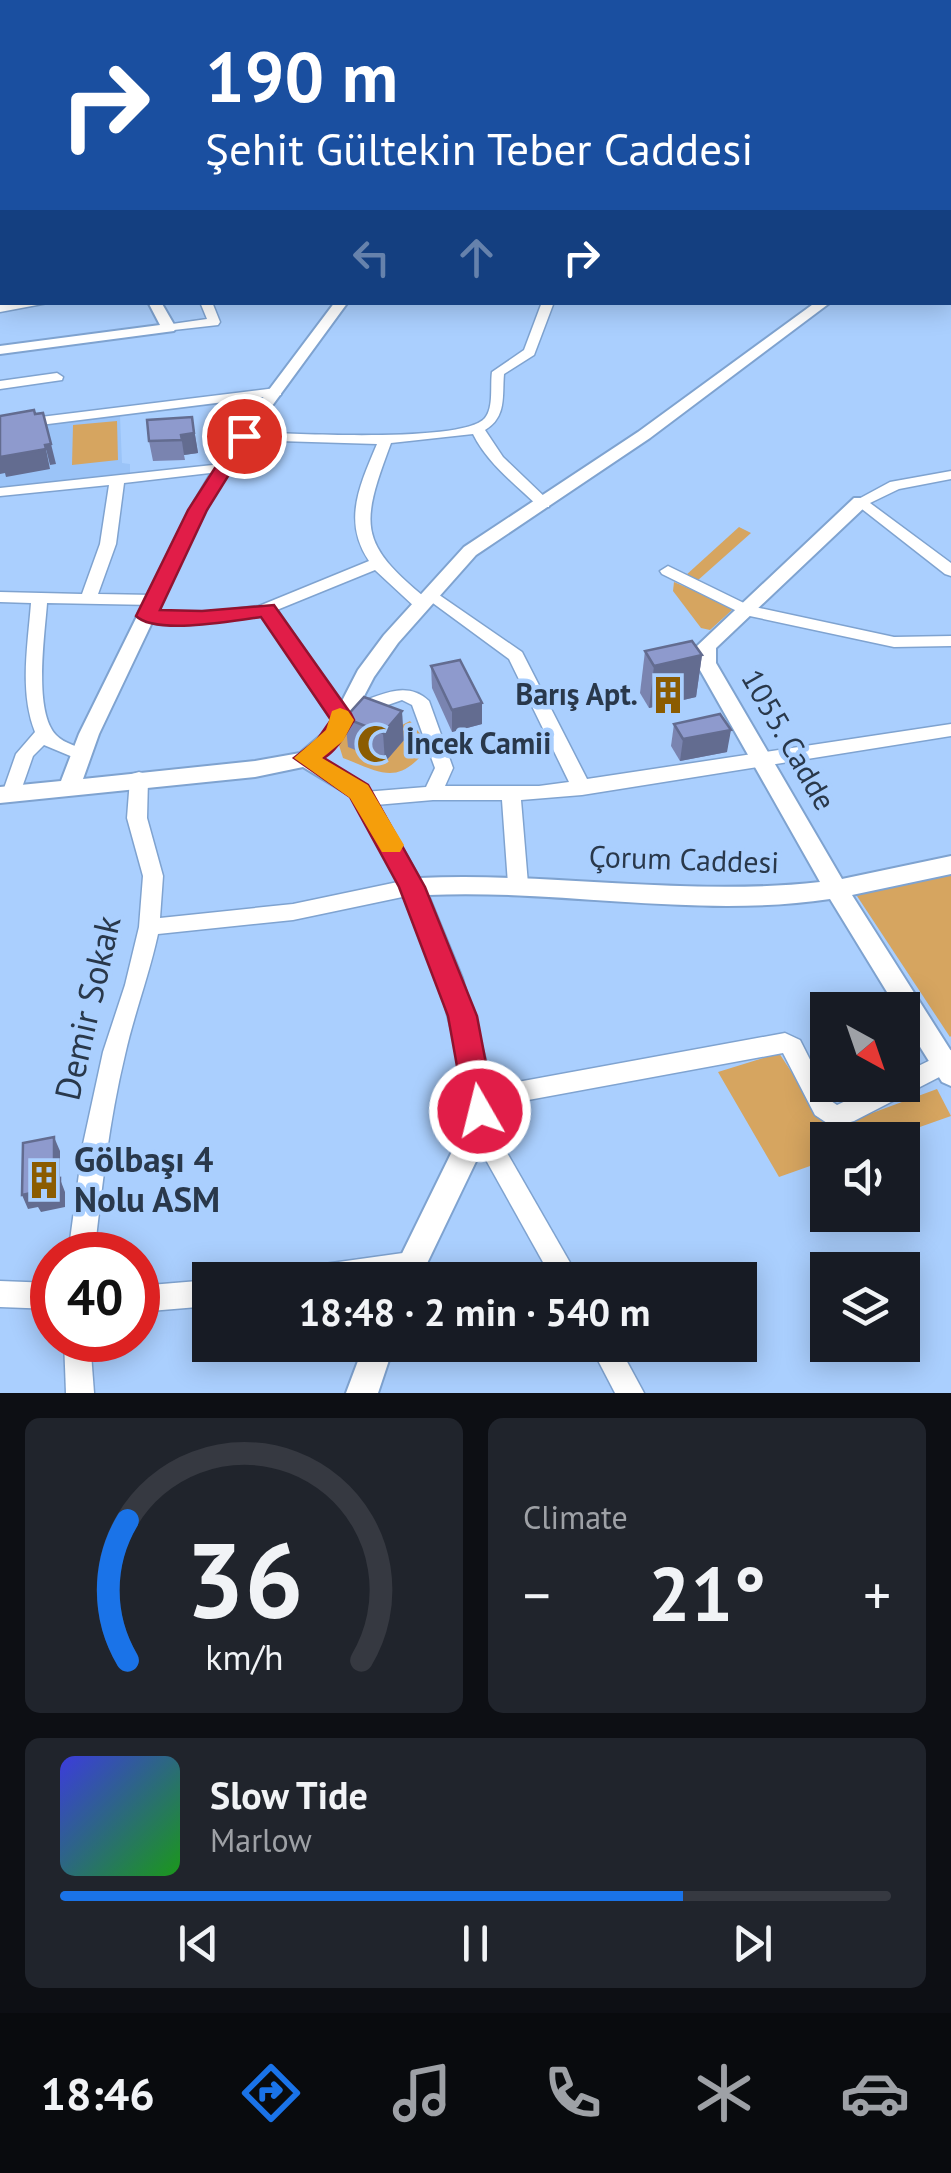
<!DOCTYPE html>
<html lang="en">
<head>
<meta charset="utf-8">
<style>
	:root { --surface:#171b24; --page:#20242c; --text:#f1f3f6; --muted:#9ea1a6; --line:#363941; --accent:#1a73e8 }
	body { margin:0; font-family:"PT Sans",sans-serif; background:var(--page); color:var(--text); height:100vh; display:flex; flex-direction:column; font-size:38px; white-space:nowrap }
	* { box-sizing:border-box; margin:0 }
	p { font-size:32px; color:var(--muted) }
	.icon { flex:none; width:55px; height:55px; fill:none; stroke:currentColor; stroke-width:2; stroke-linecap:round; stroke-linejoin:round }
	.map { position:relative; height:1393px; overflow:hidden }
	.panel { display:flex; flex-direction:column; gap:25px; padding:25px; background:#0d0f14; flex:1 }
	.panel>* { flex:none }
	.guide { position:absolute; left:0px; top:0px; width:952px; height:305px; box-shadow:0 5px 25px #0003; background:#1a4fa0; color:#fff; overflow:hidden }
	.needle { width:65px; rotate:140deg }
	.fabs { position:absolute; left:810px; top:992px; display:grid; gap:20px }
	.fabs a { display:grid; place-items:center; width:110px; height:110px; border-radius:0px; background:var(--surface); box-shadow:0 5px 25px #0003; font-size:50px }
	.speed { position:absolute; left:30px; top:1232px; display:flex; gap:20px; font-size:50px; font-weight:700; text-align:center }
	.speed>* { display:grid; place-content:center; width:130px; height:130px; border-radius:50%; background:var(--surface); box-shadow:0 5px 25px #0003; line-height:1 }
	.speed .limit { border:15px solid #d22; background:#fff; color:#111 }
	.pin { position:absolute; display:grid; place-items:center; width:85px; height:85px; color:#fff; margin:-42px; border:5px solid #fff; border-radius:50%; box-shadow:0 2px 10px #0007 }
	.me { position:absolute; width:110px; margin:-55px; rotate:352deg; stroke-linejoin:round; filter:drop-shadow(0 0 8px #0008) }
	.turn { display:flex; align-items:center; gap:35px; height:210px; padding:0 40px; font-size:45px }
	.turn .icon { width:130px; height:130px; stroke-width:2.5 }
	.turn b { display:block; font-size:70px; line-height:85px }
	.lanes { display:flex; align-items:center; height:95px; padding:0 40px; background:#0003; justify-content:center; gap:50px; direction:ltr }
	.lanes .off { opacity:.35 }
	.big { font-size:75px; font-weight:800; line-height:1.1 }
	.panel .card { flex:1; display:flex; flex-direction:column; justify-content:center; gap:15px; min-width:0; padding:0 35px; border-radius:15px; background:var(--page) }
	.panel .dial { align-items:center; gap:0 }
	.dial svg { height:260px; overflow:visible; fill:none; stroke:var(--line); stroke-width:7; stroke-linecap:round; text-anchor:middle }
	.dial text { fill:var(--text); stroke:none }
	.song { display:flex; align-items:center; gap:30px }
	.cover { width:120px; height:120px; border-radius:15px; background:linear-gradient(135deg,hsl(240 70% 55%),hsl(120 70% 35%)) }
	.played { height:10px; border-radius:5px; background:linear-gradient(90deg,var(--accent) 75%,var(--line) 75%) }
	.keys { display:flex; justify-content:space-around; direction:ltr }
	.heat { display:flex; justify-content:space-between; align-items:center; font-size:55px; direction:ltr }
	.panel .tiles { flex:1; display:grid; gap:25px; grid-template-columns:1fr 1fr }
	.card:last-child { grid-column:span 2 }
	.trip { position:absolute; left:192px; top:1262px; width:565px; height:100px; border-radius:0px; background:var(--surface); box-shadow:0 5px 25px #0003; font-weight:800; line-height:100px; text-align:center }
	.menu { display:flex; height:160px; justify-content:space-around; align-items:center; background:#090b0e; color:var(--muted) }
	.menu .icon { width:70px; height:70px }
	.menu .selected { color:var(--accent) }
	.menu b { font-size:45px; color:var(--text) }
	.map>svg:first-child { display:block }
</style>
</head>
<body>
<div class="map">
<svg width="951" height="1393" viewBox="0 0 951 1393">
	<rect width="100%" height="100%" fill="#aacffe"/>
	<path fill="#9bc4f8" d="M120 415 122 463 130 464V475L0 489V430Z"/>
	<g fill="#d6a560">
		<path d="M582 0H951V246L950 2Z"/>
		<path d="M117 421 118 460 72 465 73 425Z"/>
		<path d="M739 527 751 533 697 581 685 576Z"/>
		<path d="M674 582 730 606 732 610 710 630 701 628 673 591Z"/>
		<path d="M410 721 430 746C398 785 386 775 343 758L338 742 355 724 398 727Z"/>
		<path d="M951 872V1036L950 1037 855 893Z"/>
		<path d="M779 1053 829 1129 937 1089 951 1116 883 1140H828L827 1160 779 1177 718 1072Z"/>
	</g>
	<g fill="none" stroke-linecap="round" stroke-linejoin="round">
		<g stroke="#7fa3d0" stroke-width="3">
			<g id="minor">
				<path d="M134 0H262L132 2Z"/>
				<path d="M433 0H441V2H434Z"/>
				<rect x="950" y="160" width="1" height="6"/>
				<rect x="0" y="221" width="2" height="6"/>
				<rect x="0" y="280" width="2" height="7"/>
				<path d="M15 302H53L0 312V304Z"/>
				<path d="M200 302H212L220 322 218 325 165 331V325L207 319Z"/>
				<path d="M542 302H554L534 355 504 374C502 396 507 417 485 430L503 457 549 501V507H539C515 484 488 464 473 434L391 443C360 526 358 543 428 600L430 604 428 608H416L375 570 262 616 202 623 141 620 139 616 141 612 147 611 202 613 259 606 369 561C342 521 360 485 377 444L244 440 237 436 244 432C283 433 463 444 485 418 494 407 490 385 492 372L524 350Z"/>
				<path d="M57 373 63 377 62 380 0 389V381Z"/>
				<path d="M276 388 281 389V395L0 430V422Z"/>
				<path d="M222 464 227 465V471L124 483 116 544 98 594 154 595 162 600 154 605 47 603C45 634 33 711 56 735 65 745 80 745 89 754L80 760 44 745 33 756 18 799H4L2 794 16 754 35 732C19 692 28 644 31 603L0 602V592L82 594 100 544 109 485 0 496V488Z"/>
				<path d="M951 471V479L899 489 870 503 951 563V576L945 574 853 502 890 482Z"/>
				<path d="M668 566 750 606 894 637 951 636V646L894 647 745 615 662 574 660 571Z"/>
				<path d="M432 590 522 652 587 779 951 724V736L582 795 521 800 528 884 525 890 518 892 511 890 508 884 502 800H433L364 806 357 804 355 799 357 794 364 792 426 787 435 768 412 705 402 700 359 715 350 709 353 705C379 696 406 679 429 701L453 768 445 786H539L569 782 509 659 426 598 424 595 426 592Z"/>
				<path d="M139 772 146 774 148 779 147 818 163 876 160 918 293 904 412 879 419 881 422 887 419 893 412 895 293 920 158 934C149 976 134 1014 125 1055 109 1121 102 1188 94 1255H68L83 1144 103 1052 125 985 139 927 143 876 127 818 130 779 132 774Z"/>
				<path d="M785 1033 800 1040 831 1101 837 1105 880 1085H902V1074L951 1050V1071L854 1121 833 1127 815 1115 783 1053 480 1109 472 1106 468 1099 472 1092 480 1089Z"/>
				<path d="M479 1115 487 1118 580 1280H553L467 1126 471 1118Z"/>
				<path d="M410 1252 419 1256 423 1265 419 1274 410 1278 290 1280 294 1271 303 1267Z"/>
				<path d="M210 1280V1306L138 1312V1286Z"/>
				<path d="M0 1281 52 1283V1309L0 1307Z"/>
				<path d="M64 1340H90L94 1393H66Z"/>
				<path d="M590 1345H618L644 1393H615Z"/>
			</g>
		</g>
		<g stroke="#7fa3d0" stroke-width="4">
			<g id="tertiary">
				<rect x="0" y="24" width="2" height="6"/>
				<rect x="0" y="185" width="2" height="6"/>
				<path d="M148 302H161L176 328 174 331 0 354V346L160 325Z"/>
				<path d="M335 302H348L242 447 205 511 99 734 83 779 255 761 300 753 326 731 332 720 258 610 260 606H274L341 703 358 670 384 635 464 547 638 432 816 302H831L650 438 476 555 398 643 374 677 341 740 321 758 367 786 419 878C552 872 687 897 820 882L696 663 697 646 854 498H866V506L716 648V663L842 879 951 856V874L852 895 951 1051V1086L942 1082 902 1018V1010H898L830 899C697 919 561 889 428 895L462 978 489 1073 493 1126 419 1280H389L465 1125 463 1073 438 978 411 909 381 847 351 796 303 767 255 777 0 803V787L61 781 79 734 189 511 229 443Z"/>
				<path d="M364 1345H394L378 1393H346Z"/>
			</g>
		</g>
		<use href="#minor" fill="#fff" fill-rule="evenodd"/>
		<use href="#tertiary" fill="#fff" fill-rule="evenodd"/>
	</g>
	<g fill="#7a84b0">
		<path d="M192 417 198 453 184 455 185 460 153 461 149 441Z"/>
		<path d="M645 651 702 655 696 697 649 708 640 693Z"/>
		<path d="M431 666 482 703V724L452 732 432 688Z"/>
		<path d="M345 718 404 740 385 762 348 747Z"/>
		<path d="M674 724 727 752 680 761 671 746Z"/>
	</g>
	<g fill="#636c90">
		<path d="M192 417 198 453 184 455 181 435Z"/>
		<path d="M51 444 56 464 50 465 45 445Z"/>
		<path d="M46 449 50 469 6 477 5 473 0 474V456Z"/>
		<path d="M702 655 696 697 649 708 654 666Z"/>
		<path d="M482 703V724L452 732V710Z"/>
		<path d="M402 711 404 740 385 762 383 733Z"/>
		<path d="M731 730 727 752 680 761 683 739Z"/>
		<path d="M54 1137 60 1151V1179L65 1192V1207L41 1212 38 1207 28 1209 22 1195 35 1192 54 1179Z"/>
	</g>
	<g fill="#8e9acd" stroke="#636c90" stroke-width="2.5">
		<path d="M34 410 35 414 43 413 51 444 45 445 46 449 0 457V416Z"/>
		<path d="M192 417 194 433 181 435 182 440 149 441 147 420Z"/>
		<path d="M692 641 702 655 654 666 645 651Z"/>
		<path d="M460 660 482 703 452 710 431 666Z"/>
		<path d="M364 697 402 711 383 733 345 718Z"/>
		<path d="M720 714 731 730 683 739 674 724Z"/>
		<path d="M54 1137V1179L60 1178V1193L35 1198V1192L22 1195 23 1143Z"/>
	</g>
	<path fill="#e11d48" stroke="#92132f" stroke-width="2.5" d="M244 431 253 436 207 510 160 610 202 611 274 605 351 714 354 720C345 734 338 749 324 758L368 785 425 887 477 1016 495 1111 491 1121 480 1125 469 1121 465 1111 448 1016 399 887 350 797 294 758 317 740 331 720 261 617C234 621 155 635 136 616L188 510 238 432Z"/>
	<path fill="#f59e0b" d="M340 708 348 711 354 720 343 741 322 758 368 785 404 845 400 852H382L350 798 294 758 326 730 332 711Z"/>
	<defs>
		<g id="building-bare" transform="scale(3)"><path d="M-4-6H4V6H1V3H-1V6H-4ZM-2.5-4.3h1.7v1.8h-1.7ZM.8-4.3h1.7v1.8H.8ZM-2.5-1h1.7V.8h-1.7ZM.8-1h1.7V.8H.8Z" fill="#8b5c01" stroke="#aacffe" stroke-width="2.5" paint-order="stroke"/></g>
		<g id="mosque-bare" transform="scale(3)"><path d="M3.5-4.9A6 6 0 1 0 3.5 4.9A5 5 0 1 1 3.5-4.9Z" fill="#8b5c01" stroke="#aacffe" stroke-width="2.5" paint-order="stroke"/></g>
	</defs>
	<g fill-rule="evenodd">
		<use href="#building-bare" x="668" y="695"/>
		<use href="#mosque-bare" x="376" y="744"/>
		<use href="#building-bare" x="44" y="1180"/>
	</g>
	<g text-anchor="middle" stroke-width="9" stroke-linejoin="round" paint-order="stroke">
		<g font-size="30" font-weight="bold" fill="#29384b" stroke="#aacffe" text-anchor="end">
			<text x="638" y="705">Barış Apt.</text>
			<text x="406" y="754" text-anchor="start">İncek Camii</text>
		</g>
		<g font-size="30" fill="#29384b" stroke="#aacffe">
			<text transform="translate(788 740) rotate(60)" y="10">1055. Cadde</text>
			<text transform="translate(684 860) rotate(2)" y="10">Çorum Caddesi</text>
		</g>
		<g font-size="35" fill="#29384b" stroke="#aacffe">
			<text transform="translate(88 1008) rotate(-77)" y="12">Demir Sokak</text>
		</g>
		<g font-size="35" font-weight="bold" fill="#29384b" stroke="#aacffe" text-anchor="start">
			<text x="74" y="1172">Gölbaşı 4<tspan x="74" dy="40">Nolu ASM</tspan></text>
		</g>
	</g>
</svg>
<div class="fabs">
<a><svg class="needle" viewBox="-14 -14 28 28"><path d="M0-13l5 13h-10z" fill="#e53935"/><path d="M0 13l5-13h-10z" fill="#9ea1a6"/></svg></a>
<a><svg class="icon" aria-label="sound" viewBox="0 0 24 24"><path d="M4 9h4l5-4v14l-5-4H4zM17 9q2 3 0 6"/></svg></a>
<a><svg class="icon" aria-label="layers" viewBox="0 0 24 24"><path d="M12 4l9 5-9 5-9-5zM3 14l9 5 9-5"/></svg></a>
</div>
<div class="speed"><div class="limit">40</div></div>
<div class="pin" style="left:244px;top:436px;background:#d93025"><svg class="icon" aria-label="arrive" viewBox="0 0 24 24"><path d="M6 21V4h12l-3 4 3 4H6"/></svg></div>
<svg class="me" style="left:480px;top:1111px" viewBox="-20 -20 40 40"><circle r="17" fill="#e11d48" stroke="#fff" stroke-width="3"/><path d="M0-11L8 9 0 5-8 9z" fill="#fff"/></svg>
<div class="trip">18:48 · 2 min · 540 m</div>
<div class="guide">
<div class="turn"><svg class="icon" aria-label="right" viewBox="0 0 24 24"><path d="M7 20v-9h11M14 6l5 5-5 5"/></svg><div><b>190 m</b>Şehit Gültekin Teber Caddesi</div></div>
<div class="lanes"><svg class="icon off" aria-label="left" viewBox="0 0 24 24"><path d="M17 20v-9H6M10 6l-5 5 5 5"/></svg><svg class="icon off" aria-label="ahead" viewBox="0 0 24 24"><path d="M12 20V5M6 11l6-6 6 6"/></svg><svg class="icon" aria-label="right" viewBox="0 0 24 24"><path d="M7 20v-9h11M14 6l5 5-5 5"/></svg></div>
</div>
</div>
<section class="panel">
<div class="tiles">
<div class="card dial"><svg viewBox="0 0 100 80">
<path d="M14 69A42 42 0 1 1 86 69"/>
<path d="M14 69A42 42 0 0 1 14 26" stroke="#1a73e8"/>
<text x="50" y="56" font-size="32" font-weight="700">36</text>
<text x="50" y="72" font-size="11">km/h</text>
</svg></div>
<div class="card"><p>Climate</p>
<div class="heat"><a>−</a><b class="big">21°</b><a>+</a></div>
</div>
<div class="card">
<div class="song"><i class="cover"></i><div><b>Slow Tide</b><p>Marlow</p></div></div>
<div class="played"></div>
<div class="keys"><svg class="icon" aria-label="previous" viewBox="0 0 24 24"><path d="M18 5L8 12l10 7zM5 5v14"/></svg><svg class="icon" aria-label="pause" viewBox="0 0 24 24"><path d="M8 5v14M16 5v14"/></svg><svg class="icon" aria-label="next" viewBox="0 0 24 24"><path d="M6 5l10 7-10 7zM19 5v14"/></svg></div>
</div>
</div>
</section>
<nav class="menu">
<b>18:46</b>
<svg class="icon selected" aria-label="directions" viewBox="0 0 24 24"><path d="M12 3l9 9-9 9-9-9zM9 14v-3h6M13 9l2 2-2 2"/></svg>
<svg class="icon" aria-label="music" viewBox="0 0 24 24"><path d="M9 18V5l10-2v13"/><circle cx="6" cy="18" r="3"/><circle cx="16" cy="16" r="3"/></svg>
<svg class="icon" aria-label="phone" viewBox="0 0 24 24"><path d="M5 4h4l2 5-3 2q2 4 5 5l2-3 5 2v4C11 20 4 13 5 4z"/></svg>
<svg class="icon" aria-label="climate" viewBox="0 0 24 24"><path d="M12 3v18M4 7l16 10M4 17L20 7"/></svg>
<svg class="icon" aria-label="car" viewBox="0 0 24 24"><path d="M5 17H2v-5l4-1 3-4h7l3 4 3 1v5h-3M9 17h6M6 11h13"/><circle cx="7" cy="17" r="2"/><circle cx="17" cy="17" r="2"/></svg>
</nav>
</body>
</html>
